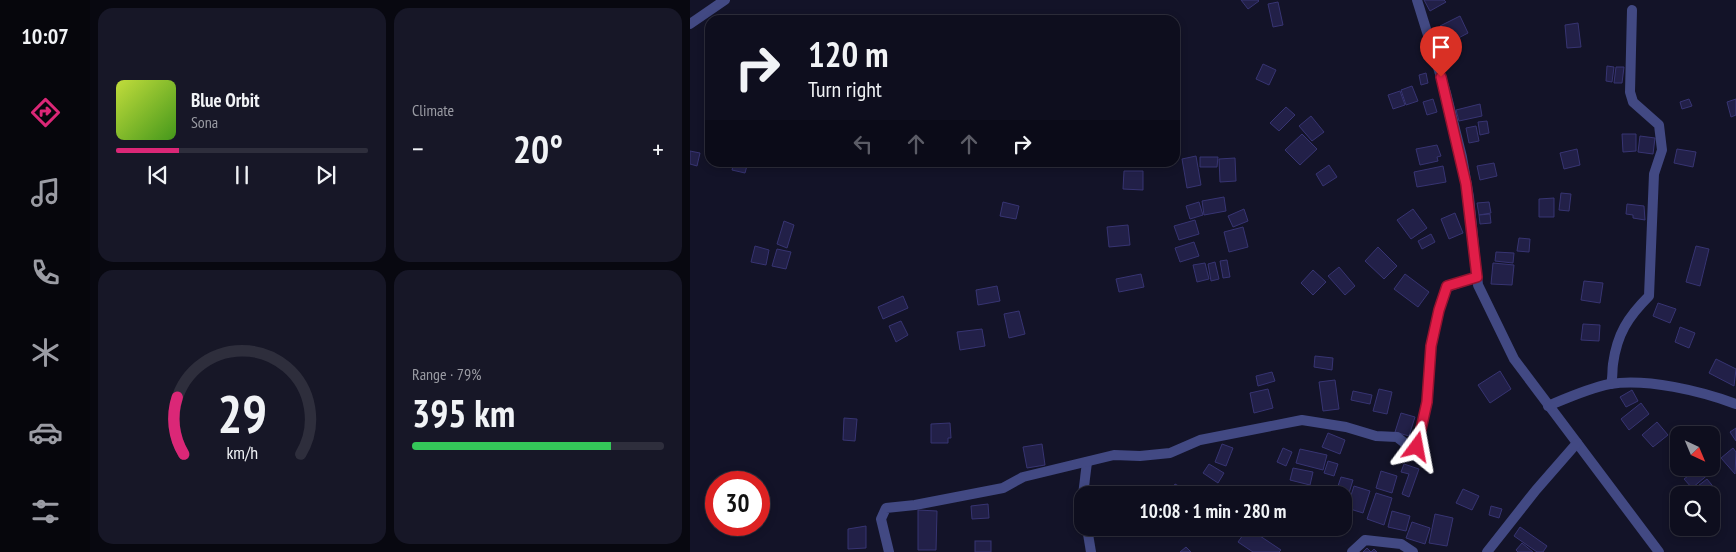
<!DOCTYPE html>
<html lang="en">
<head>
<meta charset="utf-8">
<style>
	:root { --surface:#0e0e1e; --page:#171727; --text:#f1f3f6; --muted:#9b9ca4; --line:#2e2e3c; --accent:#db2777 }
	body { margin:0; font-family:"PT Sans Narrow",sans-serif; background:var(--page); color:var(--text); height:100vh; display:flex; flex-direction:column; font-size:19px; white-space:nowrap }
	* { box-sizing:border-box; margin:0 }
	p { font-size:16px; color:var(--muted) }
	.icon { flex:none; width:28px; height:28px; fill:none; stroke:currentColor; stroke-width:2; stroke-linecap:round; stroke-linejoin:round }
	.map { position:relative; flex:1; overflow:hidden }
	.side { display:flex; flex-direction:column; gap:8px; padding:8px; background:#080810; width:600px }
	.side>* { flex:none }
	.top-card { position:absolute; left:15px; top:15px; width:475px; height:152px; border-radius:15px; box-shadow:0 2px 8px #0003,0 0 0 1px var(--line); background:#0e0e1e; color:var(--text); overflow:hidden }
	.needle { width:32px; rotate:136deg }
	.buttons { position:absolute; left:980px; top:426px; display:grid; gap:10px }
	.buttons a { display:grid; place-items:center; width:50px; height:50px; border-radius:10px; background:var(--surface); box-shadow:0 2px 8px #0003,0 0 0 1px var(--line); font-size:25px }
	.speed { position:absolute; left:15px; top:471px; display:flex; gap:10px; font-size:25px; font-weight:700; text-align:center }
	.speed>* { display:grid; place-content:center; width:65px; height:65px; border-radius:50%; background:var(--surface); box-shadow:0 2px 8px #0003,0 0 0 1px var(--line); line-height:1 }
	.speed .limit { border:8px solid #d22; background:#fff; color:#111 }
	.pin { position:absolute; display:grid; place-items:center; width:42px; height:42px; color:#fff; margin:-51px -21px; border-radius:50% 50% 50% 0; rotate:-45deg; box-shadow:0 0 5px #0007 }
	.pin .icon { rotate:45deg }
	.me { position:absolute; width:55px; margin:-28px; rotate:13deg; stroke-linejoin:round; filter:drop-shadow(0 0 4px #0008) }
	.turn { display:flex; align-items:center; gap:18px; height:105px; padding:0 20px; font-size:22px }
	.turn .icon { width:65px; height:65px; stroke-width:2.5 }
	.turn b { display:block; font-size:35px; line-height:42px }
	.lanes { display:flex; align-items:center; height:48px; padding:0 20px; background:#0003; justify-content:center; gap:25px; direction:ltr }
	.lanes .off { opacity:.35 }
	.big { font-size:38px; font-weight:700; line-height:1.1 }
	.side .tile { flex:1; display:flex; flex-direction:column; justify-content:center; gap:8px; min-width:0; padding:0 18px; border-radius:15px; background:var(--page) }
	.side .dial { align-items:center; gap:0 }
	.dial svg { height:130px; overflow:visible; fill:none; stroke:var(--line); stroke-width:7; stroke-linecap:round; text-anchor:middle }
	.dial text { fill:var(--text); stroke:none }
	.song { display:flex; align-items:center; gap:15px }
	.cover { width:60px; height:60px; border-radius:8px; background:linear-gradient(135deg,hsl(70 70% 55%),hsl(100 70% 35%)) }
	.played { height:5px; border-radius:2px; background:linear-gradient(90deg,var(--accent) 25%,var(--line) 25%) }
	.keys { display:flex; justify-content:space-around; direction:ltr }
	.heat { display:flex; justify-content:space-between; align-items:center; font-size:28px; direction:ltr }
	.charge { height:8px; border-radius:4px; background:linear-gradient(90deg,#34c759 79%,var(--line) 0) }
	.side .tiles { flex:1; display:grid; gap:8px; grid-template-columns:repeat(2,1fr) }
	.trip { position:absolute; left:384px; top:486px; width:278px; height:50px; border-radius:15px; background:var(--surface); box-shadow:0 2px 8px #0003,0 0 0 1px var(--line); font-weight:700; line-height:50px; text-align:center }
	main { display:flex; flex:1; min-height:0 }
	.tab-bar { display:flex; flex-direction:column; width:90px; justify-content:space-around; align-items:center; background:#06060c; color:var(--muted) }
	.tab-bar .icon { width:35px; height:35px }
	.tab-bar .active { color:var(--accent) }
	.tab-bar b { font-size:22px; color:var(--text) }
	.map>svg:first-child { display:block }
</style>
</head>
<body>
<main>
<nav class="tab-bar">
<b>10:07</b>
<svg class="icon active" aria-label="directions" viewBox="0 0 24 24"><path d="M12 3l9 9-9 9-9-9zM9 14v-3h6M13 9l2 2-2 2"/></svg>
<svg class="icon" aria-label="music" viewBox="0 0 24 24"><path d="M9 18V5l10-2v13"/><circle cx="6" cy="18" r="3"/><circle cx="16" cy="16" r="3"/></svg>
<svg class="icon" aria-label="phone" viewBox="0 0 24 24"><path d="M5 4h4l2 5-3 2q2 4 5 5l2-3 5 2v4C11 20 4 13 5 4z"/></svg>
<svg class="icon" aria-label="climate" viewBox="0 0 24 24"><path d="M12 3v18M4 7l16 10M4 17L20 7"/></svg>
<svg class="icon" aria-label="car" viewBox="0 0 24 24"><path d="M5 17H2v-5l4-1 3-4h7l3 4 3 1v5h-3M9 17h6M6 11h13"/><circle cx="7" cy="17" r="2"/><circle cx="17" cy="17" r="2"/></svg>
<svg class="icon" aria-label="filters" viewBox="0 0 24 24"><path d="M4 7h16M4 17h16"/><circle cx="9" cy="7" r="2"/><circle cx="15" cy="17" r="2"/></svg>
</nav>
<section class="side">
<div class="tiles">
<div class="tile">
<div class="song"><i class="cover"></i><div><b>Blue Orbit</b><p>Sona</p></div></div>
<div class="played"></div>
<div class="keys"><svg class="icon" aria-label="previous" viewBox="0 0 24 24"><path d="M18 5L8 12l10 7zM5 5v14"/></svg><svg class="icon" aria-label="pause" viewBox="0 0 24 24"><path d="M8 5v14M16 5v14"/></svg><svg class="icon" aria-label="next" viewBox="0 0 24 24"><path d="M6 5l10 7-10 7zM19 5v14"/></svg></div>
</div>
<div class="tile"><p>Climate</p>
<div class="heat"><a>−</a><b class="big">20°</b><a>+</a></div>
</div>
<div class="tile dial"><svg viewBox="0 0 100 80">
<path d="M14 69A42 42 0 1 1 86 69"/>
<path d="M14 69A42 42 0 0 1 10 34" stroke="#db2777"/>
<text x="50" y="56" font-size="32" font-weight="700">29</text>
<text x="50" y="72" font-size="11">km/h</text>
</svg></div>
<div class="tile"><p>Range · 79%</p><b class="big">395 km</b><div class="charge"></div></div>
</div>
</section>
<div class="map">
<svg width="1046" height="552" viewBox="0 0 1046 552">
	<rect width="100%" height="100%" fill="#131328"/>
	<g fill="#222048" stroke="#373472">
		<path d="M551 0H568L569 1 558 9Z"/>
		<path d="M734 0H754L756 2 740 11Z"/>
		<path d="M588 2 593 25 583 27 578 4Z"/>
		<path d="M770 16 778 33 759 43 750 26Z"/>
		<path d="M888 23 891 47 877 48 875 25Z"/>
		<path d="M573 64 586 70 579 85 566 79Z"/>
		<path d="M917 66 924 67 922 82 916 81Z"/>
		<path d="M926 67H934L932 83H924Z"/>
		<path d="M736 73 738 83 731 85 729 75Z"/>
		<path d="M722 86 728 101 716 105 711 90Z"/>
		<path d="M710 91 715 105 703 109 698 95Z"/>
		<path d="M743 99 747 112 737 115 733 102Z"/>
		<path d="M999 99 1002 106 992 109 990 102Z"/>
		<path d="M1046 99V115L1041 117 1037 102Z"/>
		<path d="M790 104 792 116 769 121 766 110Z"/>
		<path d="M596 107 605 115 589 131 580 123Z"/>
		<path d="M621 116 634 132 622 141 609 126Z"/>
		<path d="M797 121 799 133 790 135 788 122Z"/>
		<path d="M786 126 789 141 779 143 776 128Z"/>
		<path d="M612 134 627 149 610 165 595 150Z"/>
		<path d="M932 134H946V151L933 152Z"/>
		<path d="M950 136 965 138 963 154 948 152Z"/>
		<path d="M747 145 751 156 747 157 748 161 730 165 726 149Z"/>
		<path d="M887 149 890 165 874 169 870 153Z"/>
		<path d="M987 149 1006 152 1003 167 984 163Z"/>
		<path d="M0 151 10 153 7 166 0 164Z"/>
		<path d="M506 156 511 185 497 188 492 159Z"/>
		<path d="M510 157H528L527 167H510Z"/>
		<path d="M545 158 546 181 530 182 529 159Z"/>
		<path d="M44 162H58L55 173 42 170Z"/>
		<path d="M804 163 807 176 790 180 787 166Z"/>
		<path d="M639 165 647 177 633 186 626 174Z"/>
		<path d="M753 166 756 182 727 187 724 172Z"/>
		<path d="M434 171H453V190L433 189Z"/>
		<path d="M871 193 881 194 879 211 869 210Z"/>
		<path d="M534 197 536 211 514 215 512 201Z"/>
		<path d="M864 198V217H849V199Z"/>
		<path d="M313 202 329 206 326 219 310 216Z"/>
		<path d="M509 202 513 215 500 219 496 206Z"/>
		<path d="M799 202 801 213 789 215 787 203Z"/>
		<path d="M937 204 954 206 955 220 943 218V215L936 214Z"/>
		<path d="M554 209 558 221 543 227 538 216Z"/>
		<path d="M723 209 737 228 721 239 707 220Z"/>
		<path d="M765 213 773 233 759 239 751 219Z"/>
		<path d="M800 214 801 223 790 224 789 215Z"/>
		<path d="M505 220 509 234 489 240 484 226Z"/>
		<path d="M94 221 104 225 97 248 87 244Z"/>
		<path d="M438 225 440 245 419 247 417 227Z"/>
		<path d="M553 227 558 247 539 252 534 232Z"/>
		<path d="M741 234 745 242 732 249 728 241Z"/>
		<path d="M829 238 840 239 839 252 827 251Z"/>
		<path d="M504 242 509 256 490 262 485 248Z"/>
		<path d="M65 246 79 250 76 265 61 262Z"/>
		<path d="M1006 246 1019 249 1010 286 996 282Z"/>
		<path d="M688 247 707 266 694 279 675 261Z"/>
		<path d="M87 249 101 252 96 269 82 266Z"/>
		<path d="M806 252 824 253 823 263 805 261Z"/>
		<path d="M537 260 540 277 533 278 530 261Z"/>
		<path d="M525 262 529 279 521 281 518 264Z"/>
		<path d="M515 263 519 279 507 282 503 265Z"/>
		<path d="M803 263 824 265 822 285 801 284Z"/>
		<path d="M649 267 665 286 655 295 638 276Z"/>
		<path d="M623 270 636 282 623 295 611 283Z"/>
		<path d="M451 274 454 287 429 292 426 279Z"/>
		<path d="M715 274 739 292 728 307 704 289Z"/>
		<path d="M894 281 913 283 910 303 891 300Z"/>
		<path d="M307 286 310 301 288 305 286 290Z"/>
		<path d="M213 296 218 308 193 319 188 307Z"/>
		<path d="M968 303 986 309 980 323 963 316Z"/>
		<path d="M329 311 335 334 319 338 314 314Z"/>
		<path d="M211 321 218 335 206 342 199 326Z"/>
		<path d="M893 324 910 325 909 341 891 340Z"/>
		<path d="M990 327 1005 333 999 348 985 342Z"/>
		<path d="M292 329 295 346 270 350 267 332Z"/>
		<path d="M625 356 643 358 642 370 624 367Z"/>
		<path d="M1026 359 1046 369 1044 386 1019 373Z"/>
		<path d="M810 371 821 389 800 403 788 385Z"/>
		<path d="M582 372 585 381 568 386 566 376Z"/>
		<path d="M645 380 649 409 633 411 629 382Z"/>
		<path d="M578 389 583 408 564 413 560 393Z"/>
		<path d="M689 389 702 392 697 414 683 411Z"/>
		<path d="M942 390 948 401 936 407 930 397Z"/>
		<path d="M663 391 682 395 680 404 661 400Z"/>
		<path d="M951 403 959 414 939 430 931 419Z"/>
		<path d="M711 413 725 417 719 436 705 432Z"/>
		<path d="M154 418 167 419 165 441 153 440Z"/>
		<path d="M967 422 978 435 963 447 952 435Z"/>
		<path d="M260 423 261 438H258V443H241V424Z"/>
		<path d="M1046 428V441L1040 432Z"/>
		<path d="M638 433 655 440 650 454 632 447Z"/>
		<path d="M352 444 355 465 337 468 333 447Z"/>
		<path d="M532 444 543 448 536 466 525 462Z"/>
		<path d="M593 448 602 452 596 466 587 462Z"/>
		<path d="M1043 448 1046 452 1045 474 1031 458Z"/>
		<path d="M610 449 637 455 633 470 606 463Z"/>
		<path d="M638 461 648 464 644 476 634 473Z"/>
		<path d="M519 464 534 473 528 483 513 473Z"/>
		<path d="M714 464 729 469 719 497 712 494 719 474 711 472Z"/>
		<path d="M603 468 623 472 620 485 600 480Z"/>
		<path d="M1009 468H1016L1020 473 1002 488 994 479Z"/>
		<path d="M691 471 707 476 702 493 686 488Z"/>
		<path d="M651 477 663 480 655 506 652 505V495H645Z"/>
		<path d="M1017 479 1030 495 1021 501V495H1009L1004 489Z"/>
		<path d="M485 484 505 495H479Z"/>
		<path d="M664 486 680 491 673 513 657 508Z"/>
		<path d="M773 489 789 496 782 510 766 503Z"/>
		<path d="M602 490 623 495H601Z"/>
		<path d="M541 491 562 492V495H541Z"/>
		<path d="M686 493 702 498 694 525 677 519Z"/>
		<path d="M298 504 299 518 282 519 281 506Z"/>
		<path d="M801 506 812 509 809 518 799 515Z"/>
		<path d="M228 510 247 511 246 550H228Z"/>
		<path d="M702 511 720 516 716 531 698 527Z"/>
		<path d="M745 514 763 518 757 546 739 543Z"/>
		<path d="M722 522 740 528 735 544 716 538Z"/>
		<path d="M176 526V548L158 549V529Z"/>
		<path d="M830 527 857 546 853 552H847L824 536Z"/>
		<path d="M558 528 591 550 589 552H563L548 542Z"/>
		<rect x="285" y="541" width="16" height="11"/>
		<path d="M832 543 843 552H828L826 550Z"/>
		<path d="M496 547 501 552H490Z"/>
		<path d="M677 548 681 552 684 549 687 552H673Z"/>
	</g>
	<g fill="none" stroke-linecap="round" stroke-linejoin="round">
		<g stroke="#424983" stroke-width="10">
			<path d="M727 0 756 93 772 157 779 197 788 285 824 359 969 552"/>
			<path d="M0 24 35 0"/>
			<path d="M921 384C923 377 922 371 923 364 927 334 938 317 959 296L964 174 972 150 969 125 943 102 940 92 942 10"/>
			<path d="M858 406C877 398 899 388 920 384 957 378 1011 391 1046 404"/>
			<path d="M393 495 397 462"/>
			<path d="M397 528 401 552"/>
			<path d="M199 552 191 519 196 508 225 505 313 488 333 477 424 455 450 456 480 453 510 440 612 420 656 427 686 436 707 437 721 448 727 447 737 402 741 346 749 310 757 287 787 277"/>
			<path d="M662 552 675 540 711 544 723 552"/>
			<path d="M797 552 846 490 887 443"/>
		</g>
	</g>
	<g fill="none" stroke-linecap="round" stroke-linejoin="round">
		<g stroke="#92132f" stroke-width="12">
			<path id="route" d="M727 447 737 402 741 346 749 310 757 286 787 277 776 184 751 77"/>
		</g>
		<use href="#route" stroke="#e11d48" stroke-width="9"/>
	</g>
</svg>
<div class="buttons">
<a><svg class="needle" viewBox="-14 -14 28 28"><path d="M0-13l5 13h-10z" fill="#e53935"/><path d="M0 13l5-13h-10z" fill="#9b9ca4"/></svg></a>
<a><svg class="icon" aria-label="search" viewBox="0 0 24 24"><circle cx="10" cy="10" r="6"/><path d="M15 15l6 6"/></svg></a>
</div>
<div class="speed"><div class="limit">30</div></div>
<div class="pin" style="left:751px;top:77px;background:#d93025"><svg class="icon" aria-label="arrive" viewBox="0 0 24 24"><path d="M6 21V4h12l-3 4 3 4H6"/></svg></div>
<svg class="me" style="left:727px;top:447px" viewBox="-20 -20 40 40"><path d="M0-17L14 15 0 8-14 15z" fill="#e11d48" stroke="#fff" stroke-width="4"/></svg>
<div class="trip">10:08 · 1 min · 280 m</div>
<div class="top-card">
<div class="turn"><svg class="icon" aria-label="right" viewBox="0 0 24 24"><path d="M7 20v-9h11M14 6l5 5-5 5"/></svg><div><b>120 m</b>Turn right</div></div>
<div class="lanes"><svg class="icon off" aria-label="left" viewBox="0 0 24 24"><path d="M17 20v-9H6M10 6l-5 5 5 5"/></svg><svg class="icon off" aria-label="ahead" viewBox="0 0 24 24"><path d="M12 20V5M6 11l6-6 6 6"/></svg><svg class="icon off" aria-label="ahead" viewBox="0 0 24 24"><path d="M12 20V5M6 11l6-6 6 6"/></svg><svg class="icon" aria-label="right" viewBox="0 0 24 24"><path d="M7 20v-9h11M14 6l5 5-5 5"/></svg></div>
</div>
</div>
</main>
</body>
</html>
